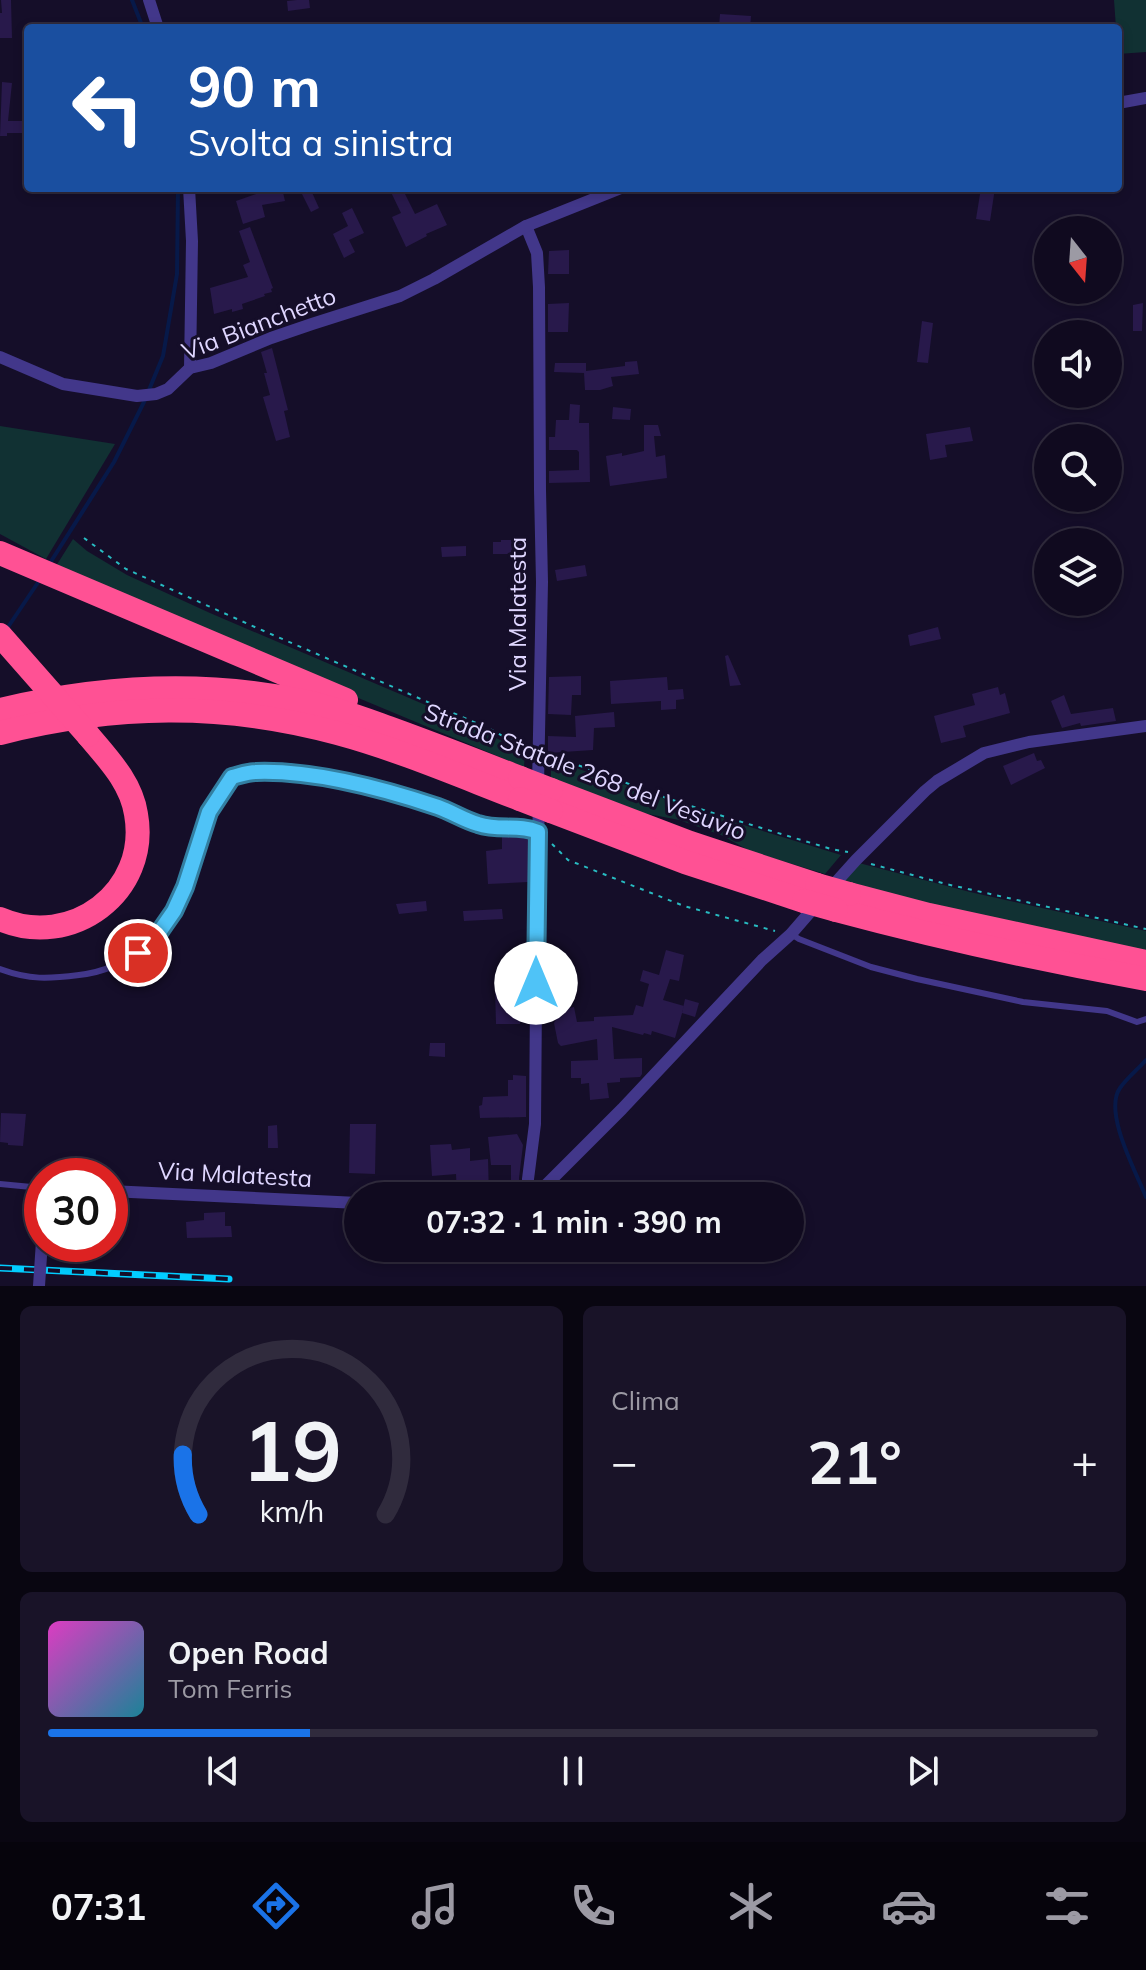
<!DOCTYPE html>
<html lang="it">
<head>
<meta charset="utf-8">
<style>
	:root { --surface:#100a1f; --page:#191328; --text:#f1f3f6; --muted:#9c9aa4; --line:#302b3d; --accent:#1a73e8 }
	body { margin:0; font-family:Mulish,sans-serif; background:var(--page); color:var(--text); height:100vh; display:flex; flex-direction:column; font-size:30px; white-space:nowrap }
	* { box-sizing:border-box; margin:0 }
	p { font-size:26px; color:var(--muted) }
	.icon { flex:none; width:44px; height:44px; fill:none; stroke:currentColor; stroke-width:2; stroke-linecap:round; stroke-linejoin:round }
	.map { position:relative; height:1286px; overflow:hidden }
	.side { display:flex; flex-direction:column; gap:20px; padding:20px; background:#090611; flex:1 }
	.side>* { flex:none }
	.banner { position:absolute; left:24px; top:24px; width:1098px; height:168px; border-radius:8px; box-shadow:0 4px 12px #0003,0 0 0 2px var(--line); background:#1a4fa0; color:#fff; overflow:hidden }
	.needle { width:52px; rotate:163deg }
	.controls { position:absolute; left:1034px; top:216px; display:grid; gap:16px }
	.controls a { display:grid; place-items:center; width:88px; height:88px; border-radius:50%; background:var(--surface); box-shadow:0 4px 12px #0003,0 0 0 2px var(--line); font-size:40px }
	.speed { position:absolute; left:24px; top:1158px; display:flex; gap:16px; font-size:40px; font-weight:700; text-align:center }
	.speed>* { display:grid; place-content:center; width:104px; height:104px; border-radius:50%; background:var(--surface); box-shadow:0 4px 12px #0003,0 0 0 2px var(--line); line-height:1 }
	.speed .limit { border:12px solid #d22; background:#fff; color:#111 }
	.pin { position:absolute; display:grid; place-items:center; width:68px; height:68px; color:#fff; margin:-34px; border:4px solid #fff; border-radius:50%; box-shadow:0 2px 8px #0007 }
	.me { position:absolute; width:88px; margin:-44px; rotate:0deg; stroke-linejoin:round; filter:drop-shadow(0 0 6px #0008) }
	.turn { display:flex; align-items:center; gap:28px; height:168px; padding:0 32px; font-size:36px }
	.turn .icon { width:104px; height:104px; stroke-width:2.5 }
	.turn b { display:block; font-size:56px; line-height:68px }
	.big { font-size:60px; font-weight:700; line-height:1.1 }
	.side .card { flex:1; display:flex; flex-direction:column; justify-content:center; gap:12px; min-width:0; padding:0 28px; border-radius:12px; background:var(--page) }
	.side .dial { align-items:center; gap:0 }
	.dial svg { height:208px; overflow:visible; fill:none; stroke:var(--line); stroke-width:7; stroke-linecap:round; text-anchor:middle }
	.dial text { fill:var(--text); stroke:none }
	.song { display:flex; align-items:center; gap:24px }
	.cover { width:96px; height:96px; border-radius:12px; background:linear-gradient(135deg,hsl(310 70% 55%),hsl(190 70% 35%)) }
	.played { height:8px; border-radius:4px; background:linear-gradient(90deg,var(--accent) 25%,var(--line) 25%) }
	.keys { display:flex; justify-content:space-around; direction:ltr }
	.heat { display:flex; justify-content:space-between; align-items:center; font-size:44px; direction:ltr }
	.side .tiles { flex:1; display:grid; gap:20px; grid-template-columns:1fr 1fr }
	.card:last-child { grid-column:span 2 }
	.trip { position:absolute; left:344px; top:1182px; width:460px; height:80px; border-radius:40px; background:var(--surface); box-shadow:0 4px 12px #0003,0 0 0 2px var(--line); font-weight:700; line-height:80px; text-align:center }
	.tab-bar { display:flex; height:128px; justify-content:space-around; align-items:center; background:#06040c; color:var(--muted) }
	.tab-bar .icon { width:56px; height:56px }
	.tab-bar .active { color:var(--accent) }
	.tab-bar b { font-size:36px; color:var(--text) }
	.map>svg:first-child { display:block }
</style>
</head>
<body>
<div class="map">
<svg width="1146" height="1286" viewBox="0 0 1146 1286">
	<rect width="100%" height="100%" fill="#150e29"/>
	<g fill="#113133">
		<path d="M1114 0H1146V52L1118 54V28H1116Z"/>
		<path d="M0 426 115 444 46 559 0 534Z"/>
		<path d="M73 539 87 551 127 575 210 613 449 715 525 752 524 767 217 639 56 566Z"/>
		<path d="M551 761 576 768 734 822 841 855 825 874 750 851 721 835 679 820 643 813 551 778Z"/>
		<path d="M859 863 970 892 1146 931V951L934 905 843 881Z"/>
	</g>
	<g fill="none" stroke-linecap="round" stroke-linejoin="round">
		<g stroke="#071949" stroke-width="4">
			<path d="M132 0 143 28"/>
			<path d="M50 563 114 462 144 402 163 356 177 274 178 188"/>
			<path d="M6 630 39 581"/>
			<path d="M1146 1060C1138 1069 1127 1078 1120 1088 1103 1112 1136 1172 1146 1197"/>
		</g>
	</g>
	<g fill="#28194b">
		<path d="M1 0H11L12 38H0V13H2Z"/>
		<path d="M297 0H309L310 8 288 11 287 1Z"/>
		<path d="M720 14 751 16 750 28H719Z"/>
		<path d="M2 82 12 83 8 121H28V133H7V136H0Z"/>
		<path d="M273 188H282L285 201 262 205 265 217 243 224 236 201Z"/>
		<path d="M299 188H310L319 208 311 212Z"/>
		<path d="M389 188H402L415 214 437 204 447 225 426 234 427 236 406 247 392 217 401 213Z"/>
		<path d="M981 188H995L990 221 976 219Z"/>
		<path d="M352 208 364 233 349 240 355 252 344 258 333 234 348 226 342 213Z"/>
		<path d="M250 227 273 288 271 289 272 292 264 294 265 296 242 304 243 309 232 312V309L214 314 210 288 248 277 243 265 250 262 239 231Z"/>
		<path d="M569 250V274H548L549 251Z"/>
		<path d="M569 303 568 332H548V304Z"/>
		<path d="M1143 303 1142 331H1133V305Z"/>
		<path d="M922 321 933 323 928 363 917 362Z"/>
		<path d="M272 348 288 410 284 411 290 437 276 441 263 397 270 395 264 373H267L261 352Z"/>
		<path d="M637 361 639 374 611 377 613 386 600 390H585L584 373 554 372 555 363H586V371L625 366V362Z"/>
		<path d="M570 404 580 405 579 423H589L590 482 549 483V471L579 470V452L577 450H549V437H555L556 420H569Z"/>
		<path d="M613 407 631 409 630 420 612 419Z"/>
		<path d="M644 425H658L661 436H654L656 457 665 455 667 478 610 486 606 456 622 453V456L644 451Z"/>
		<path d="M970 427 973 441 945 445 947 457 930 460 926 434Z"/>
		<path d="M501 540H527V554H493V542H501Z"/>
		<path d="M466 546V556L442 557 441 547Z"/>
		<path d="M585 565 587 576 557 581 555 570Z"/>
		<path d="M938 627 941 639 910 646 908 635Z"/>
		<path d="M728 655 741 685 730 686 725 656Z"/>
		<path d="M581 676V695H572L571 715 548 714 549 677Z"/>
		<path d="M667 677 668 690 683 689 684 699 676 700V709L661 710V701L611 704 610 681Z"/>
		<path d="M998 687 1000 695 1005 693 1010 713 963 726 966 737 941 743 934 716 975 705 972 694Z"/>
		<path d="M1064 695 1071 714 1113 708 1116 721 1081 726 1080 723 1062 728 1051 701Z"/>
		<path d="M614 712 615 727 594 728 593 750 548 753V736L576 737 575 716Z"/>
		<path d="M1034 753 1037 761 1041 760 1045 768 1011 785 1003 766Z"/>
		<path d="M517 836H529L528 882 488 884 486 851 502 849V837Z"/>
		<path d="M426 901 427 911 399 914 396 904Z"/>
		<path d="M502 909 503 919 464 921 463 911Z"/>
		<path d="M666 950 684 955 679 981 670 979 663 1000 684 1006 675 1038 652 1031 651 1035 644 1033 643 1035 612 1027 614 1059 642 1058V1074L640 1077 620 1078V1082L607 1083 609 1098 590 1100 589 1083 581 1084V1078H571V1061L598 1060 597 1039 561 1046 558 1043 554 1023 559 1014 558 1010 574 1007 577 1022 594 1021V1017L633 1015 636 1005 643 1007 649 984 640 981 643 970 659 975Z"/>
		<path d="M516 986V1011H520V1024H496L495 987Z"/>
		<path d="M685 999 699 1003 695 1017 682 1013Z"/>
		<path d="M430 1043H445V1057L429 1056Z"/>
		<path d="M513 1075 526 1076V1117L480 1118 479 1106 482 1105 483 1097 508 1096V1080H513Z"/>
		<path d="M1 1113 26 1114 23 1146 8 1145V1143L0 1142Z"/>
		<path d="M350 1124H376L375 1174 349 1173Z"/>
		<path d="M277 1125 278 1148H268V1126Z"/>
		<path d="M517 1134 523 1145 519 1178 520 1196H511V1165H491L488 1137Z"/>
		<path d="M451 1144 452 1150 470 1148V1161L488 1159 489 1196H457L456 1174 432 1176 430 1145Z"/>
		<path d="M225 1212V1226H231L232 1237 187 1238 186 1222 204 1220V1213Z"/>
	</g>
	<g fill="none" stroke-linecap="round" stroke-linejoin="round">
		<g stroke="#28bbc1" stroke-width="2" stroke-dasharray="4 6" stroke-linecap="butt">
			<path d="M84 538 126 569 257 628 490 729 525 748"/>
			<path d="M550 757C586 766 620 781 655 794 713 814 772 831 831 849L848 852"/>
			<path d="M552 844 568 860 684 906 775 931"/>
			<path d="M871 864 946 884 1146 929"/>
		</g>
		<g stroke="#42378a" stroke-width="6">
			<path d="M791 934 799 939 871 967 917 979 1023 1002 1107 1011 1137 1022 1146 1019"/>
			<path d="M0 969C30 980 48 979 79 975 131 969 169 933 186 884 194 861 199 836 209 813 214 801 224 789 232 777 240 775 248 772 256 772 313 770 384 789 438 807 452 812 464 820 478 825 498 831 519 825 538 832"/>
			<path d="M0 1184 42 1188"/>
		</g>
		<g stroke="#42378a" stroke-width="12">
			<path d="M149 0 158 28"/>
			<path d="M1118 103 1146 98"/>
			<path d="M189 188 192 241 190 368"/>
			<path d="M526 226 537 253 539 287 540 490 542 582 538 785"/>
			<path d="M0 357 63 384 137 396 156 394 168 389 190 368 211 363 271 338 312 324 400 296 434 279 526 226 621 188"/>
			<path d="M829 890 856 860 925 791 937 781 984 753 1029 742 1146 726"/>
			<path d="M110 1191 358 1203"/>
			<path d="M529 1196 528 1179 535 1124 537 871 539 804"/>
			<path d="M535 1196 622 1109 762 960 791 934 817 904"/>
		</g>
		<g stroke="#ff5194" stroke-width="24">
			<path d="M0 553 346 700"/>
			<path d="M0 710C100 686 201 680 302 701 332 707 361 718 389 728 433 744 477 761 520 778"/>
			<path d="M0 733C114 704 223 702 337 733 400 750 460 776 520 799"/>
			<path d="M551 790 690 843 817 885"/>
			<path d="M551 811 685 862 804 901"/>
			<path d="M849 894 929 915 1146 962"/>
			<path d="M836 910C940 938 1041 960 1146 979"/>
			<path d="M0 919C71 950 150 892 136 814 131 782 108 759 88 735"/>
		</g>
		<g stroke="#02cdff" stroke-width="7">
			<path id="rail" d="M0 1268 229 1279"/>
		</g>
		<use href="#rail" stroke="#150e29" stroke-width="4" stroke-dasharray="12" stroke-linecap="butt"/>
		<path stroke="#42378a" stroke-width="12" d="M39 1286 42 1241"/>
		<g stroke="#ff5194" stroke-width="24">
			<path d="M0 635 88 735"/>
			<path d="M520 778 551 790"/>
			<path d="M520 799 551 811"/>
			<path d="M817 885 849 894"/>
			<path d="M804 901 836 910"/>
		</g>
	</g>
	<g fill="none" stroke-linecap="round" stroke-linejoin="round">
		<g stroke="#337fa1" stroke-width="20">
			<path id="route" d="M138 953 158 934 174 911 185 887 209 812 232 777C240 775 248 772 256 772 313 770 384 789 438 807 452 812 464 820 478 824 498 831 519 824 538 832L536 983"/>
		</g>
		<use href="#route" stroke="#4fc3f7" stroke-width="14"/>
	</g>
	<g text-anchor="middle" stroke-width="6" stroke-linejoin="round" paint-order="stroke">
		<g font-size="24" fill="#dfd6ff" stroke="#150e29">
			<text transform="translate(259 324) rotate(-21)" y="8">Via Bianchetto</text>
			<text transform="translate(518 614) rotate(-90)" y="8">Via Malatesta</text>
			<text transform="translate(585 772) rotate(21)" y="8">Strada Statale 268 del Vesuvio</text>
			<text transform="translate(235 1175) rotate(3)" y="8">Via Malatesta</text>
		</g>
	</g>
</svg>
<div class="controls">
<a><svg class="needle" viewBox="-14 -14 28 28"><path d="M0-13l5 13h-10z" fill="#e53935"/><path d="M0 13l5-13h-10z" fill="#9c9aa4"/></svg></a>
<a><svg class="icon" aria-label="sound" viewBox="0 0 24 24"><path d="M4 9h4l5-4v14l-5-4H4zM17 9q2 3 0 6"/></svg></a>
<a><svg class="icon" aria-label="search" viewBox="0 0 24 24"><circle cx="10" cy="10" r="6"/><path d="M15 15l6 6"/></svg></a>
<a><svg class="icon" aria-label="layers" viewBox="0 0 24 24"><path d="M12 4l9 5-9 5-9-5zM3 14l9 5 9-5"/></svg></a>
</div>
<div class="speed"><div class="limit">30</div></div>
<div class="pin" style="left:138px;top:953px;background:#d93025"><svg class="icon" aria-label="arrive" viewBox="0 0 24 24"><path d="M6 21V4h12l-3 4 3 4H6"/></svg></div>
<svg class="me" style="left:536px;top:983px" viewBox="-20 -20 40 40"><circle r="19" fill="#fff"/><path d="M0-13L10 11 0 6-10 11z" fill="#4fc3f7"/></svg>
<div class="trip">07:32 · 1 min · 390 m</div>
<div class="banner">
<div class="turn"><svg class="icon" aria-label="left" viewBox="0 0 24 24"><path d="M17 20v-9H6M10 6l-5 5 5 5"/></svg><div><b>90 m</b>Svolta a sinistra</div></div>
</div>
</div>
<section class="side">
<div class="tiles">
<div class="card dial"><svg viewBox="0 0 100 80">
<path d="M14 69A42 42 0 1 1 86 69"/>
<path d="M14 69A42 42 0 0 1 8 46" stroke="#1a73e8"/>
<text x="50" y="56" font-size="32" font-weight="700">19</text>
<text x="50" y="72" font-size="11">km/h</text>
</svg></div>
<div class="card"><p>Clima</p>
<div class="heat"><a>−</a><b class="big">21°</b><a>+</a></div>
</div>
<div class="card">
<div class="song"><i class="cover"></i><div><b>Open Road</b><p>Tom Ferris</p></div></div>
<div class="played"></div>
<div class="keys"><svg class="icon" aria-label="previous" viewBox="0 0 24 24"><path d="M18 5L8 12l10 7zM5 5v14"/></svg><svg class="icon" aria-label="pause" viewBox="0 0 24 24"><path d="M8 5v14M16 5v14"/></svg><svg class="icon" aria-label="next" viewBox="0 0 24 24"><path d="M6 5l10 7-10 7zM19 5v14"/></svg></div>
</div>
</div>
</section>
<nav class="tab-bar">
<b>07:31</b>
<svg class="icon active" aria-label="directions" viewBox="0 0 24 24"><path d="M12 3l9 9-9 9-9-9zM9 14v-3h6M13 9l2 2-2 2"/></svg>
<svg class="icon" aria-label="music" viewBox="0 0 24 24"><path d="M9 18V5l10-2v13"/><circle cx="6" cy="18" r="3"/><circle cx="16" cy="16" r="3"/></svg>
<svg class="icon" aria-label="phone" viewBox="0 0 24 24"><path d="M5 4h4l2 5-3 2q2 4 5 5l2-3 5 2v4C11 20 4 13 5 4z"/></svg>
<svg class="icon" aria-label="climate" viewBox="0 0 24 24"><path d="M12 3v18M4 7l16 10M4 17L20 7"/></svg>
<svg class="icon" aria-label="car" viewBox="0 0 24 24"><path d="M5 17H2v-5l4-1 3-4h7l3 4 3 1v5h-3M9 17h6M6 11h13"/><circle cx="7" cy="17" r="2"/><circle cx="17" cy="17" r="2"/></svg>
<svg class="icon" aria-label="filters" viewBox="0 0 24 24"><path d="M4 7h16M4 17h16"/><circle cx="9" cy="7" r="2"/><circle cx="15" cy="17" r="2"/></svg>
</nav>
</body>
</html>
